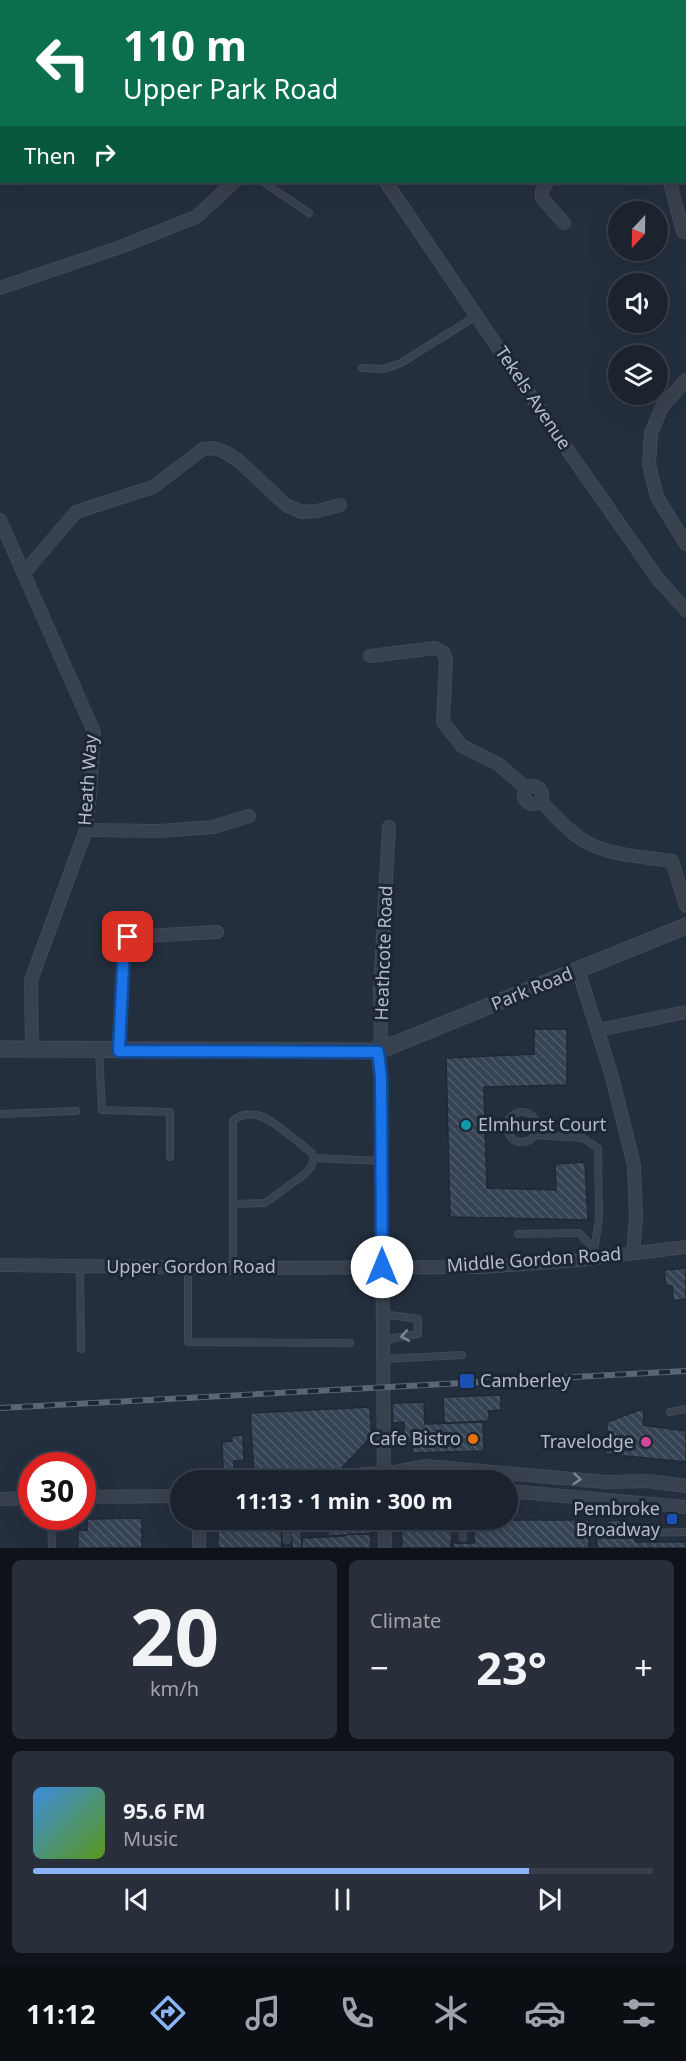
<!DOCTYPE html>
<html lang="en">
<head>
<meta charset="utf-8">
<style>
	:root { --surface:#1b232e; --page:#282f3a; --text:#f1f3f6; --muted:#a0a4aa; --line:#39404a; --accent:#8ab4f8 }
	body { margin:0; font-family:"Noto Sans",sans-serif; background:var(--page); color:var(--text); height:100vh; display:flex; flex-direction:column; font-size:22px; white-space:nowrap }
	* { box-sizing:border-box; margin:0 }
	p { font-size:20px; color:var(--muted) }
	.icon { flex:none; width:33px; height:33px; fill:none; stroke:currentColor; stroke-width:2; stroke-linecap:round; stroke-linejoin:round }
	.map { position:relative; height:1548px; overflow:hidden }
	.panel { display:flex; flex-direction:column; gap:12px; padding:12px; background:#0f1319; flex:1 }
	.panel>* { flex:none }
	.guide { position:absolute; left:0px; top:0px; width:687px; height:183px; box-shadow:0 6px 24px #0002,0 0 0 2px var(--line); background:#0b6e4f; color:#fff; overflow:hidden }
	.needle { width:39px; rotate:202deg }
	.controls { position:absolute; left:608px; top:201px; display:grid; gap:12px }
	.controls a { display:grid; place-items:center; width:60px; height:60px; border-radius:50%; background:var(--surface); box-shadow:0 6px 24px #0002,0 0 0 2px var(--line); font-size:30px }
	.speed { position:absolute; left:18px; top:1452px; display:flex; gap:12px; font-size:30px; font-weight:700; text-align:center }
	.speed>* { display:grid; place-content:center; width:78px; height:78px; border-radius:50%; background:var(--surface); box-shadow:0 6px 24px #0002,0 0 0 2px var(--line); line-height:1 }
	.speed .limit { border:9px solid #d22; background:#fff; color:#111 }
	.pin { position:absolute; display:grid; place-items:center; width:51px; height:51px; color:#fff; margin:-26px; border-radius:12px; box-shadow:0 3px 9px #0006 }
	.me { position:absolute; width:66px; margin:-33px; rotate:0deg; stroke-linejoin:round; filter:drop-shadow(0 0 4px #0008) }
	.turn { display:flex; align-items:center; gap:21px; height:126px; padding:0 24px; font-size:27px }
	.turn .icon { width:78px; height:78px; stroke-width:2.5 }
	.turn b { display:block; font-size:42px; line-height:51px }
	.then { display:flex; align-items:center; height:57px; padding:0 24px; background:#0003; gap:12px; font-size:22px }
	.big { font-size:45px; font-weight:700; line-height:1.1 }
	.panel .widget { flex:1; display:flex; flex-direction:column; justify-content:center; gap:9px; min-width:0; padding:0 21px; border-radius:9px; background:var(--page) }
	.panel .dial { align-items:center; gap:0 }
	.dial b { font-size:78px; line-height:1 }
	.song { display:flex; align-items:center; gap:18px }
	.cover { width:72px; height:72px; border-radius:9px; background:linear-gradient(135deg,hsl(210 70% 55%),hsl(90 70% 35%)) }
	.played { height:6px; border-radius:3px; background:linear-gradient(90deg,var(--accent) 80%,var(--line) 80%) }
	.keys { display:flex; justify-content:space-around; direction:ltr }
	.heat { display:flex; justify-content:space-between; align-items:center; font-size:33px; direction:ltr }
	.panel .tiles { flex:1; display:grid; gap:12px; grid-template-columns:1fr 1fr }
	.widget:last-child { grid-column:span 2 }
	.trip { position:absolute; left:170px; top:1470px; width:348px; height:60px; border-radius:30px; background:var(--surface); box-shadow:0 6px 24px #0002,0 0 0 2px var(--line); font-weight:700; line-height:60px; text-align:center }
	.menu { display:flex; height:96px; justify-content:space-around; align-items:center; background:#0b0e12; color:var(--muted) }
	.menu .icon { width:42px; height:42px }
	.menu .selected { color:var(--accent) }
	.menu b { font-size:27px; color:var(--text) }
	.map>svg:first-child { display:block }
</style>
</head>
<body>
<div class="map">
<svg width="686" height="1548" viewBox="0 0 686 1548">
	<defs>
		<pattern id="park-dots" width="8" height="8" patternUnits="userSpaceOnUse" patternTransform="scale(1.5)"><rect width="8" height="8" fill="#263c3f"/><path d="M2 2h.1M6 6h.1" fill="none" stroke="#435659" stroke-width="1.8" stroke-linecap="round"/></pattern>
		<pattern id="building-back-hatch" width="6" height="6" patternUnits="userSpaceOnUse" patternTransform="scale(1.5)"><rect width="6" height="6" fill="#364354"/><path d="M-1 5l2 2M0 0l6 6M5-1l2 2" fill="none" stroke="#515c6b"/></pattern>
	</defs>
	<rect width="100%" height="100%" fill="#242f3e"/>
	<path fill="url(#park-dots)" d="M0 0H192L190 2H2V160L0 161Z"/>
	<g fill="url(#building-back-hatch)" stroke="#1f2835" stroke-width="1.5">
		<path d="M534 1029H567V1085L484 1087 487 1188 556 1190 555 1164 585 1162 588 1220 450 1217 446 1058 534 1054Z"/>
		<path d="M686 1268V1299L673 1301 672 1286H666L664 1270Z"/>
		<path d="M501 1395V1410L489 1411V1421L444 1423 443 1397Z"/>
		<path d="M424 1402 425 1424 483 1422 484 1451 413 1453 412 1443H404V1422L393 1423 392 1403Z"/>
		<path d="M370 1407 372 1436 339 1471 254 1476 250 1413Z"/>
		<path d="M639 1410H644L643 1425 686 1431V1462L606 1454 607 1422Z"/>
		<path d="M243 1435 244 1461H234V1469H223L222 1442 232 1441V1436Z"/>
		<path d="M142 1518V1548H78V1530H87V1519Z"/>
		<path d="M218 1520H281L282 1548H218Z"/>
		<path d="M288 1520H322V1529L288 1530Z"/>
		<rect x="345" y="1520" width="26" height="2"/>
		<path d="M401 1520H456L453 1523 451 1548H402Z"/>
		<path d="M474 1520H589V1548H453V1543H474Z"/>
		<path d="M619 1520 632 1528 636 1542H686V1548H598L596 1538 601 1527 609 1521Z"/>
		<path d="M371 1522V1534L328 1536 329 1527H338V1523Z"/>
		<path d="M291 1531H301L302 1548H292Z"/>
		<path d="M349 1534H371V1548H302V1538L344 1536Z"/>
	</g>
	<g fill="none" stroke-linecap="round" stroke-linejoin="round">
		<g stroke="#414a57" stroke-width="8">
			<g id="service">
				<path d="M385 0V2"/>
				<path d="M263 182 309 213"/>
				<path d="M362 368 384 369 401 363 476 316"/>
				<path d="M99 1051 102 1110 170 1112V1157"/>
				<circle cx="522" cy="1127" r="15"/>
				<path d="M0 1114 76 1111"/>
				<path d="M534 1135 583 1138 598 1148 599 1218 593 1258"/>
				<path d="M314 1158 382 1161"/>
				<path d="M234 1204 265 1203 305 1174 311 1167 314 1158"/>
				<path d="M518 1234 579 1233 594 1249"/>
				<path d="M80 1266 81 1349"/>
				<path d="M188 1268V1342L350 1343"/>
				<path d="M233 1268V1121C239 1114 251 1113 260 1116 271 1118 301 1145 312 1153L314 1158"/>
				<path d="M383 1340 418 1334V1319L383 1314"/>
				<path d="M384 1359 462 1355"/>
				<path d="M670 1412 686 1409"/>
				<path d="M51 1516 52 1548"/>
				<path d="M286 1520 287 1540"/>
				<path d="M462 1520 463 1538"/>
				<path d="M635 1533 686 1532"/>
			</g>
		</g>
		<g stroke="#414a57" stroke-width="14">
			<g id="minor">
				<path d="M469 0V2"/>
				<path d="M528 0V2"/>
				<path d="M507 2 511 0"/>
				<path d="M386 182 555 432 658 579 686 610"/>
				<path d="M547 182 542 191V198L564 223"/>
				<path d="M670 182 683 232"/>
				<path d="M0 288 123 246 196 217 234 182"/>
				<path d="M686 380 662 407 651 433 649 465 657 497 686 544"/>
				<path d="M0 520 94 732 90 792 86 830 31 980 32 1050"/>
				<path d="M24 573 76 512 153 487 203 449 214 448 225 452 239 461 286 505 302 512 317 511 340 505"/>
				<path d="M370 656 435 648 444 653 446 661 443 722 462 746 498 764 526 788"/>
				<circle cx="533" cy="795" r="9"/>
				<path d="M540 801C555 815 571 835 590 844 614 856 646 857 672 861L686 906"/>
				<path d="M86 830 159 831 213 827 249 816"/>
				<path d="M578 970 611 1073 634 1165 636 1217 633 1253"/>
				<path d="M598 1030 686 1012"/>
				<path d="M119 1051 124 946 128 937 217 932"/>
				<path d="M0 1265 233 1268 482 1267 579 1260 686 1247"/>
				<path d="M348 1480C362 1470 382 1473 397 1480"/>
				<path d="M367 1480 384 1474 426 1466 606 1482 648 1481 686 1486"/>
				<path d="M384 1480 381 1077 378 1051 381 1036 380 989 389 827"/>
				<path d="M507 1491 686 1507"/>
				<path d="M82 1497 180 1496"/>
				<path d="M0 1499 32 1498"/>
				<path d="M199 1520V1548"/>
				<path d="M385 1520V1548"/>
			</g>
		</g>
		<g stroke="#414a57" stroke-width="17">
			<path id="tertiary" d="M0 1049 378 1051 686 926"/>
		</g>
		<use href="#service" stroke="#38414e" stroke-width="6"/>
		<use href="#minor" stroke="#38414e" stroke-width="12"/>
		<use href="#tertiary" stroke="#38414e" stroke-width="15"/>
		<g stroke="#5a6575" stroke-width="6">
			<path id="rail" d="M0 1408 686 1371"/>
		</g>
		<use href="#rail" stroke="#1d2633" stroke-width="4" stroke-dasharray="11" stroke-linecap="butt"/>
	</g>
	<defs><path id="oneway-chevron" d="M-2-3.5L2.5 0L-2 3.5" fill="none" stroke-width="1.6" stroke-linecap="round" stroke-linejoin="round" transform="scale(1.5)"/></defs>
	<g stroke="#7c8592">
		<use href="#oneway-chevron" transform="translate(405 1336) rotate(170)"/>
		<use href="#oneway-chevron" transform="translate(577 1479) rotate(5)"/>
	</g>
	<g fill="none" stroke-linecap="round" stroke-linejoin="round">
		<g stroke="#114b97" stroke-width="15">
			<path id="route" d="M128 937 124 946 119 1051 378 1052 381 1077 382 1267"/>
		</g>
		<use href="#route" stroke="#1a73e8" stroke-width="10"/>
	</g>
	<circle fill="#0f9aa8" stroke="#1d2633" stroke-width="2" cx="466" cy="1125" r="6"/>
	<g fill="#1a4fb4" stroke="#1d2633" stroke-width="2">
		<rect x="459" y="1373" width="16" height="16" rx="3"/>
		<rect x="666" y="1513" width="12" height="12" rx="3"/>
	</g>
	<circle fill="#e8710a" stroke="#1d2633" stroke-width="2" cx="473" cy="1439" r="6"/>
	<circle fill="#d1479c" stroke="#1d2633" stroke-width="2" cx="646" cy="1442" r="6"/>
	<g text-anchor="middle" stroke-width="6" stroke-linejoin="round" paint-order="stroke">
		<g font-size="18" fill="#b4bcc9" stroke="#1d2633">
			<text transform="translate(533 398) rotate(56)" y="6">Tekels Avenue</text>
			<text transform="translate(88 780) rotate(-86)" y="6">Heath Way</text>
			<text transform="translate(384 953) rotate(-88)" y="6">Heathcote Road</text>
			<text transform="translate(532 989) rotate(-22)" y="6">Park Road</text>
			<text transform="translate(534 1260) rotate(-4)" y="6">Middle Gordon Road</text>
			<text x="191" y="1273">Upper Gordon Road</text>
		</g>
		<g font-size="18" fill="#b4bcc9" stroke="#1d2633" text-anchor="end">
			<text x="478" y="1131" text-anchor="start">Elmhurst Court</text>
			<text x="480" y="1387" text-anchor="start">Camberley</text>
			<text x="461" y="1445">Cafe Bistro</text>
			<text x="634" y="1448">Travelodge</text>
			<text x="660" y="1515">Pembroke<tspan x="660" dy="21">Broadway</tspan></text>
		</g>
	</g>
</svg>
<div class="controls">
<a><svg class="needle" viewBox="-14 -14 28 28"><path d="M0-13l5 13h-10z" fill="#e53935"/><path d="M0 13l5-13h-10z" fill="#a0a4aa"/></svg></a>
<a><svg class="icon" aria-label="sound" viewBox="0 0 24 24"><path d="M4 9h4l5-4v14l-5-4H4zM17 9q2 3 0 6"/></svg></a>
<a><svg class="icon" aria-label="layers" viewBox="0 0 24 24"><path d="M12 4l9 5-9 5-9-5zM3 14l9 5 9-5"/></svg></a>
</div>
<div class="speed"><div class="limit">30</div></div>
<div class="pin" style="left:128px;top:937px;background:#d93025"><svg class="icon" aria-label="arrive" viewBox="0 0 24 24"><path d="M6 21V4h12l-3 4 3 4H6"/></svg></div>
<svg class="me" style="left:382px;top:1267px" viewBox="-20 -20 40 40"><circle r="19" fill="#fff"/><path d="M0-13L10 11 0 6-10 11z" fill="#1a73e8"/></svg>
<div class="trip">11:13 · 1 min · 300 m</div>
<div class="guide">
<div class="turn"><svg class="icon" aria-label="left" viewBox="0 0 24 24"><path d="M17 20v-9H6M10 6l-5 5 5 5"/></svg><div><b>110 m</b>Upper Park Road</div></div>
<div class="then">Then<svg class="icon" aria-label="right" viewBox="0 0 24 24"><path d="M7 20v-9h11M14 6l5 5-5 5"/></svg></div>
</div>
</div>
<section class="panel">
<div class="tiles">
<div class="widget dial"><b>20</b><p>km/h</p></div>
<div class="widget"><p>Climate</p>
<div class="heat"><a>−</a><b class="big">23°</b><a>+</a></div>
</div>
<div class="widget">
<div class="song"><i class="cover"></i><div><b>95.6 FM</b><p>Music</p></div></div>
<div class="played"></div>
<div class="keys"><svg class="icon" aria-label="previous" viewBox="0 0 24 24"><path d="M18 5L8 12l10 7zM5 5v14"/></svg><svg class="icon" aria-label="pause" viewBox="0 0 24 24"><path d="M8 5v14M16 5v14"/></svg><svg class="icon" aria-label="next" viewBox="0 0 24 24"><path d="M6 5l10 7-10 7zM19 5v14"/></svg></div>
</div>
</div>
</section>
<nav class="menu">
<b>11:12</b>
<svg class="icon selected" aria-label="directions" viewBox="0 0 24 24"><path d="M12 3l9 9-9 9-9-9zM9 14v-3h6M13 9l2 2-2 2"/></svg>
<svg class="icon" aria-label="music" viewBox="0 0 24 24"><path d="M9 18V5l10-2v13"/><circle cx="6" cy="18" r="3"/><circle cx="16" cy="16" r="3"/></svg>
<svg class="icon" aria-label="phone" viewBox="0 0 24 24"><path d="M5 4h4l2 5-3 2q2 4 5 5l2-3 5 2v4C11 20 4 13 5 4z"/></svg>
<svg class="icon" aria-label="climate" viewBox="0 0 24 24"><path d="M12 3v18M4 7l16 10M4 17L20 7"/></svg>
<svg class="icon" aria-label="car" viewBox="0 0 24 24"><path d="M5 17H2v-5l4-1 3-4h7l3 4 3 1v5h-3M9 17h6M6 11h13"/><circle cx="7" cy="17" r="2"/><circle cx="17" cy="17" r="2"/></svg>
<svg class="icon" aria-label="filters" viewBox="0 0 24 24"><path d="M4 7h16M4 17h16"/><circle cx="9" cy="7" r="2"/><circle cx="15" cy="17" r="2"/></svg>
</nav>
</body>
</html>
